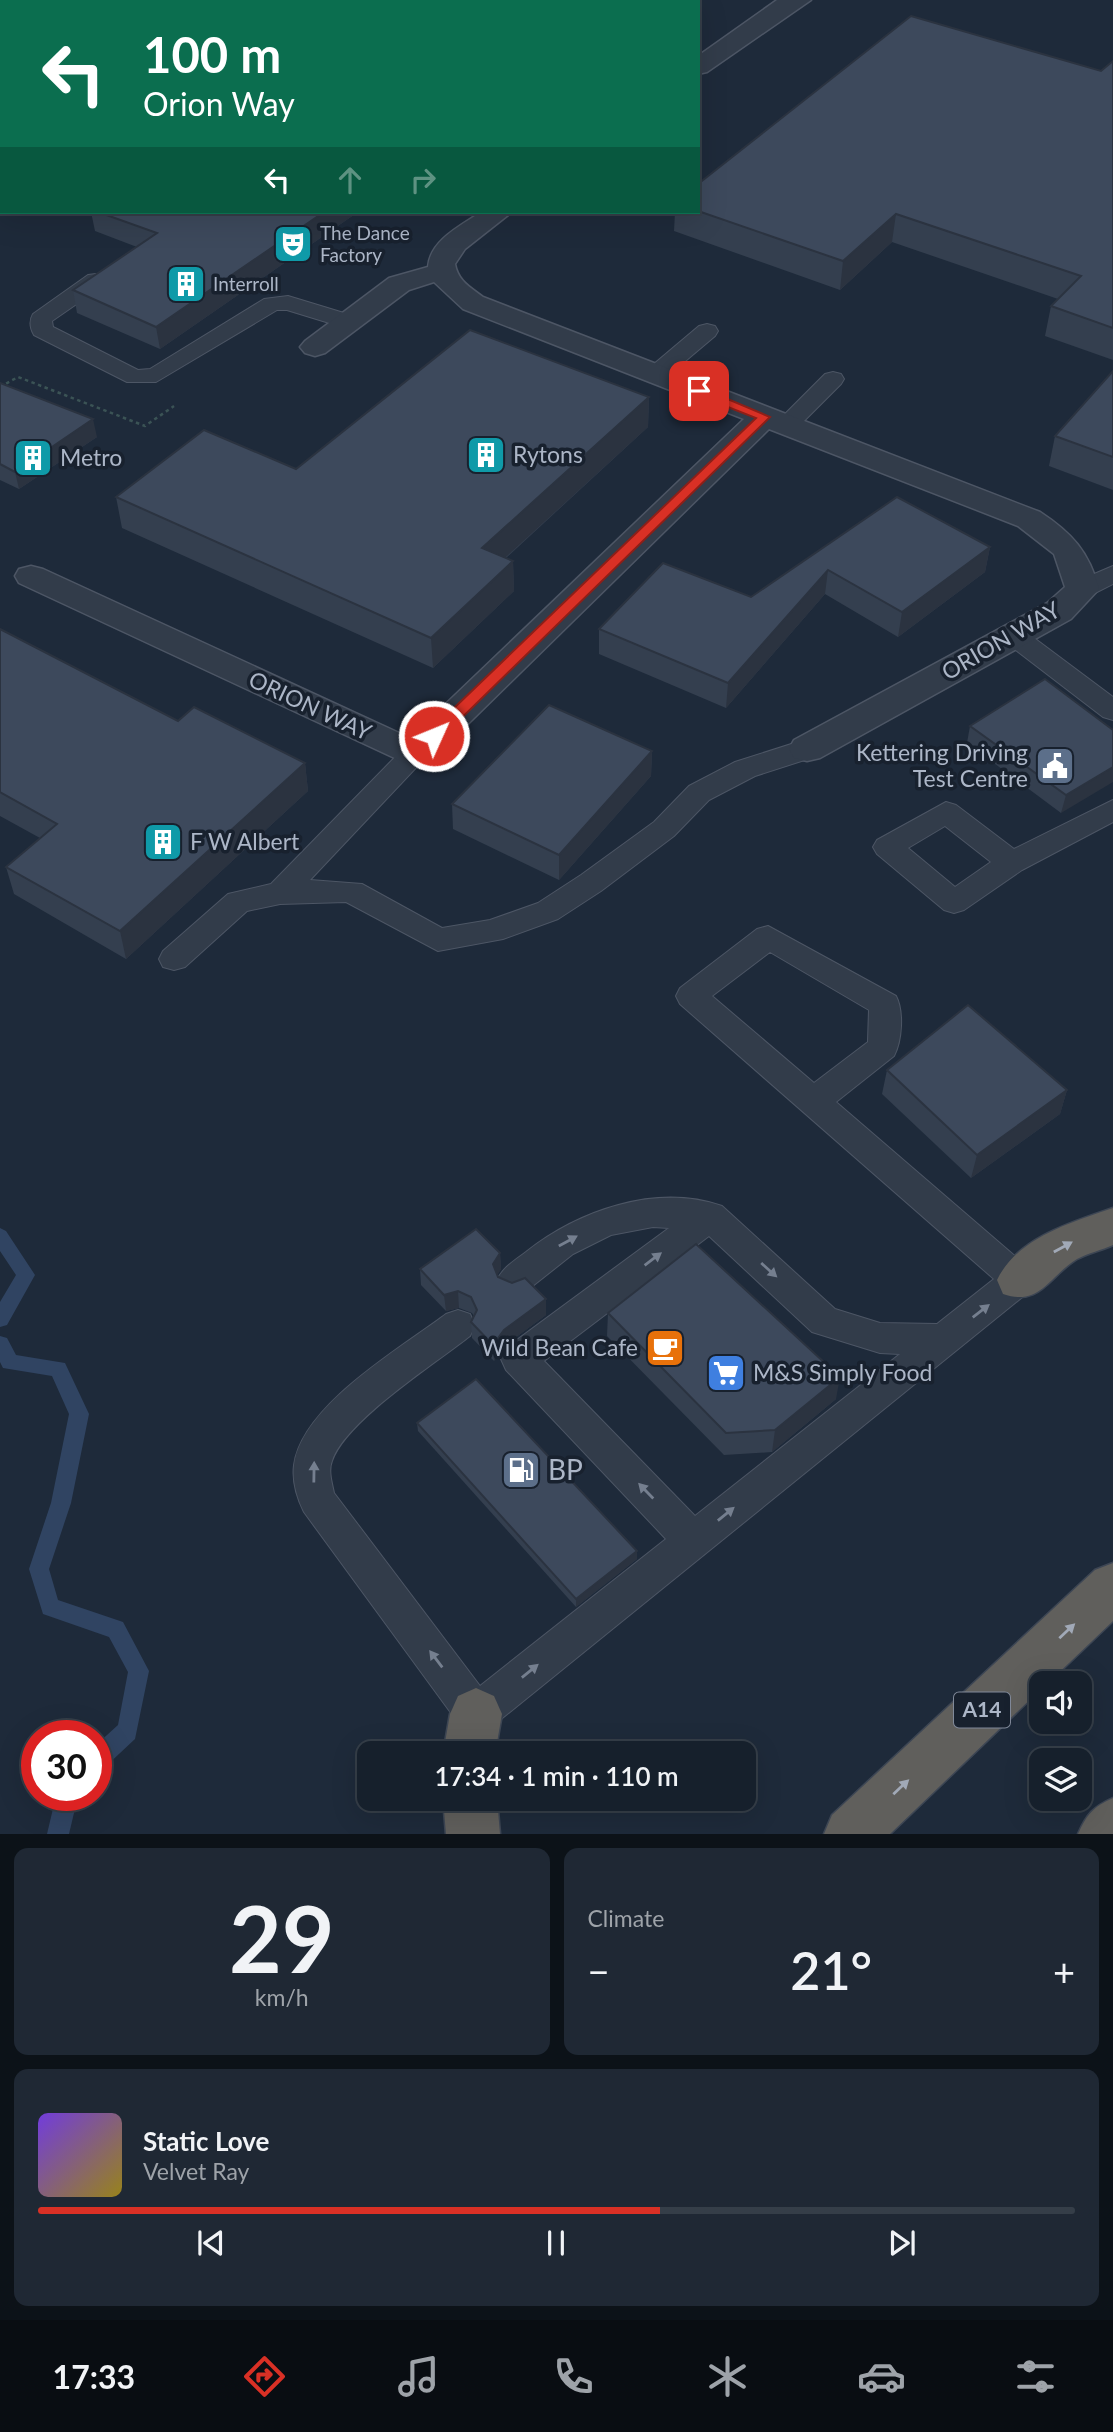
<!DOCTYPE html>
<html lang="en">
<head>
<meta charset="utf-8">
<style>
	:root { --surface:#16202c; --page:#1f2834; --text:#f1f3f6; --muted:#9ea3a9; --line:#353e48; --accent:#d93025 }
	body { margin:0; font-family:Lato,sans-serif; background:var(--page); color:var(--text); height:100vh; display:flex; flex-direction:column; font-size:26px; white-space:nowrap }
	* { box-sizing:border-box; margin:0 }
	p { font-size:23px; color:var(--muted) }
	.icon { flex:none; width:38px; height:38px; fill:none; stroke:currentColor; stroke-width:2; stroke-linecap:round; stroke-linejoin:round }
	.map { position:relative; height:1834px; overflow:hidden }
	.details { display:flex; flex-direction:column; gap:14px; padding:14px; background:#0c1218; flex:1 }
	.details>* { flex:none }
	.guide { position:absolute; left:0px; top:0px; width:700px; height:214px; box-shadow:0 7px 28px #0002,0 0 0 2px var(--line); background:#0b6e4f; color:#fff; overflow:hidden }
	.tools { position:absolute; left:1029px; top:1671px; display:grid; gap:14px }
	.tools a { display:grid; place-items:center; width:63px; height:63px; border-radius:14px; background:var(--surface); box-shadow:0 7px 28px #0002,0 0 0 2px var(--line); font-size:35px }
	.speed { position:absolute; left:21px; top:1720px; display:flex; gap:14px; font-size:35px; font-weight:700; text-align:center }
	.speed>* { display:grid; place-content:center; width:91px; height:91px; border-radius:50%; background:var(--surface); box-shadow:0 7px 28px #0002,0 0 0 2px var(--line); line-height:1 }
	.speed .limit { border:10px solid #d22; background:#fff; color:#111 }
	.pin { position:absolute; display:grid; place-items:center; width:60px; height:60px; color:#fff; margin:-30px; border-radius:14px; box-shadow:0 4px 10px #0006 }
	.me { position:absolute; width:77px; margin:-38px; rotate:46deg; stroke-linejoin:round; filter:drop-shadow(0 0 5px #0008) }
	.turn { display:flex; align-items:center; gap:24px; height:147px; padding:0 28px; font-size:32px }
	.turn .icon { width:91px; height:91px; stroke-width:2.5 }
	.turn b { display:block; font-size:49px; line-height:60px }
	.lanes { display:flex; align-items:center; height:66px; padding:0 28px; background:#0003; justify-content:center; gap:35px; direction:ltr }
	.lanes .off { opacity:.35 }
	.big { font-size:52px; font-weight:600; line-height:1.1 }
	.details .widget { flex:1; display:flex; flex-direction:column; justify-content:center; gap:10px; min-width:0; padding:0 24px; border-radius:14px; background:var(--page) }
	.details .dial { align-items:center; gap:0 }
	.dial b { font-size:91px; line-height:1 }
	.song { display:flex; align-items:center; gap:21px }
	.cover { width:84px; height:84px; border-radius:10px; background:linear-gradient(135deg,hsl(260 70% 55%),hsl(50 70% 35%)) }
	.played { height:7px; border-radius:4px; background:linear-gradient(90deg,var(--accent) 60%,var(--line) 60%) }
	.keys { display:flex; justify-content:space-around; direction:ltr }
	.heat { display:flex; justify-content:space-between; align-items:center; font-size:38px; direction:ltr }
	.details .tiles { flex:1; display:grid; gap:14px; grid-template-columns:1fr 1fr }
	.widget:last-child { grid-column:span 2 }
	.trip { position:absolute; left:357px; top:1741px; width:399px; height:70px; border-radius:14px; background:var(--surface); box-shadow:0 7px 28px #0002,0 0 0 2px var(--line); font-weight:600; line-height:70px; text-align:center }
	.dock { display:flex; height:112px; justify-content:space-around; align-items:center; background:#090d12; color:var(--muted) }
	.dock .icon { width:49px; height:49px }
	.dock .current { color:var(--accent) }
	.dock b { font-size:32px; color:var(--text) }
	.map>svg:first-child { display:block }
</style>
</head>
<body>
<div class="map">
<svg width="1113" height="1834" viewBox="0 0 1113 1834">
	<rect width="100%" height="100%" fill="#1e2a3a"/>
	<g fill="none" stroke-linecap="round" stroke-linejoin="round">
		<g fill="#304462" fill-rule="evenodd">
			<path d="M183 0H194L181 2Z"/>
			<path d="M0 197H2L0 207Z"/>
			<path d="M0 1228 6 1231 35 1275 7 1325 0 1327V1302L16 1275 0 1251Z"/>
			<path d="M0 1336 7 1338 16 1355 65 1363 89 1414 71 1503 49 1569 58 1600 123 1622 149 1671 135 1739 104 1768 96 1771V1745L118 1725 128 1672 109 1637 43 1614 29 1569 51 1503 69 1414 52 1376 3 1368 0 1362Z"/>
			<path d="M56 1796H78L69 1834H47Z"/>
		</g>
		<g stroke="#4d5665" stroke-width="2">
			<g id="service">
				<path d="M96 274 104 275 107 280 104 285 52 321 53 327 138 370 150 369 264 299 288 296 357 317 360 322 349 329 287 310H277L156 382H127L34 335C30 328 29 321 33 314L88 275Z"/>
				<path d="M707 324 715 326 718 331 715 336 664 379H648L645 374 648 369 699 326Z"/>
				<path d="M833 372 841 374 844 379 841 384 795 430H779L775 425 779 420 825 374Z"/>
				<path d="M1113 566V584L1091 595H1073L1069 589 1073 583Z"/>
				<path d="M1013 626 1022 629 1113 697V720L1103 717 1004 641 1000 635 1004 629Z"/>
				<path d="M807 739 817 742 821 749 817 756 755 776 709 800 674 836 601 891 558 919 503 939 438 951 346 902 280 904 247 911 185 967 174 970 163 967 159 959 163 951 228 894 271 884 404 748 414 745 424 748 428 755 310 880 362 884 442 928 490 920 538 903 581 875 654 822 689 786 735 762Z"/>
				<path d="M1113 800V822L1022 870 964 910 954 913 944 910 877 854 873 847 877 840 946 802 956 805 1014 849ZM945 826 991 862 955 887 908 848Z"/>
				<path d="M768 926 896 996C904 1011 902 1041 894 1056L836 1102 1031 1270 1036 1280 1031 1290 490 1728 476 1734 462 1728 304 1512C297 1498 292 1481 294 1465 302 1405 401 1348 446 1314L458 1310 470 1314 475 1325 470 1336C436 1363 345 1421 332 1461 328 1471 332 1483 334 1493L480 1686 666 1539 506 1370 501 1359 506 1348 669 1228 653 1227 611 1235 573 1254 525 1292 513 1297 501 1292 496 1282C502 1268 514 1261 526 1252 578 1211 655 1183 722 1206L835 1309 880 1323 937 1324 994 1279 680 1004 676 996 680 988 757 929ZM770 952 869 1010 868 1042 814 1083 712 996ZM709 1236 812 1332 880 1353 900 1354 695 1516 544 1361Z"/>
			</g>
		</g>
		<g stroke="#4d5665" stroke-width="3">
			<g id="minor">
				<path d="M777 0H811L707 72 698 74V56Z"/>
				<path d="M481 212H512L465 249 455 264C458 281 470 287 483 297L1040 512C1072 533 1089 552 1099 589L1071 619 820 758 807 761 794 758 789 749 794 740 1047 603 1065 587 1054 554 1018 526 769 429 427 764 414 767 19 583 15 576 19 569 31 566 43 569 410 738 744 419 463 309 434 282 409 290 325 353 315 356 305 353 300 347 305 341 389 278 428 267C430 240 462 225 481 212Z"/>
			</g>
		</g>
		<g stroke="#3d4654" stroke-width="3">
			<g id="trunk">
				<path d="M1113 1208V1245C1102 1250 1088 1253 1077 1259 1049 1276 1040 1307 1003 1294L997 1280C1017 1238 1072 1222 1113 1208Z"/>
				<path d="M1113 1563V1621L1047 1684H1041V1689L890 1834H824L832 1815 1095 1570Z"/>
				<path d="M476 1688 494 1696 502 1714 495 1754H443L450 1714 458 1696Z"/>
				<path d="M1113 1798V1834H1078C1087 1814 1093 1807 1113 1798Z"/>
				<path d="M443 1799H497L500 1834H446Z"/>
			</g>
		</g>
		<path stroke="#3b5355" stroke-width="2.5" stroke-dasharray="3.5 3.5" stroke-linecap="butt" d="M0 387 18 377 145 426 174 406"/>
		<use href="#service" fill="#323c4a" fill-rule="evenodd"/>
		<use href="#minor" fill="#323c4a" fill-rule="evenodd"/>
		<use href="#trunk" fill="#605f5c" fill-rule="evenodd"/>
	</g>
	<g fill="#343f4f">
		<path d="M268 0H575L572 2H268Z"/>
		<path d="M1113 61V360L1045 336 1051 306 1058 299 892 242 840 290 674 231 675 212H698V184L1101 71Z"/>
		<path d="M91 212H358L160 349 77 313 73 290 137 247 95 231Z"/>
		<path d="M1113 371V490L1049 466 1055 436Z"/>
		<path d="M0 383 97 437 19 489 0 480Z"/>
		<path d="M649 397 648 427 506 558 513 561 514 591 433 668 122 528 116 497 296 469Z"/>
		<path d="M897 497 990 547 985 572 898 637 825 594 726 708 599 654V629L751 597Z"/>
		<path d="M0 629 178 721 305 763 308 791 126 959 14 894 6 867 40 838 0 816Z"/>
		<path d="M970 726 1113 730 1061 813 967 743Z"/>
		<path d="M652 751 651 776 559 880 453 829 452 804Z"/>
		<path d="M887 1070 1067 1090 1060 1114 971 1178 882 1094Z"/>
		<path d="M500 1253 501 1269 497 1275 498 1277 546 1315 504 1346 494 1361 472 1338 471 1322 474 1316 472 1313 459 1308 446 1311 421 1285 420 1269Z"/>
		<path d="M608 1313 836 1399 772 1452 724 1455 607 1336Z"/>
		<path d="M417 1423 637 1551V1559L576 1607 418 1431Z"/>
	</g>
	<g fill="#2b3340">
		<path d="M106 0H132L130 2H104Z"/>
		<path d="M535 0H575L572 2H532Z"/>
		<path d="M2 94V117L0 118V95Z"/>
		<path d="M324 212H358L160 349 156 327Z"/>
		<path d="M896 214 892 242 840 290 843 261Z"/>
		<path d="M649 397 648 427 483 578 482 548Z"/>
		<path d="M93 419 97 437 19 489 15 472Z"/>
		<path d="M990 547 985 572 898 637 902 612Z"/>
		<path d="M513 561 514 591 433 668 431 638Z"/>
		<path d="M828 570 825 594 726 708 728 683Z"/>
		<path d="M652 751 651 776 559 880V855Z"/>
		<path d="M305 763 308 791 126 959 120 931Z"/>
		<path d="M1113 767V782L1061 813 1066 795Z"/>
		<path d="M1067 1090 1060 1114 971 1178 977 1155Z"/>
		<path d="M500 1253 501 1269 494 1281 493 1264Z"/>
		<path d="M458 1291 459 1308 446 1311 444 1295Z"/>
		<path d="M546 1299V1315L504 1346 494 1361 493 1345 504 1330Z"/>
		<path d="M840 1377 836 1399 772 1452 775 1430Z"/>
		<path d="M637 1551V1559L576 1607V1599Z"/>
	</g>
	<g fill="#3d495c" stroke="#2b3340" stroke-width="2">
		<path d="M0 0H106L104 2H2V94L0 95Z"/>
		<path d="M325 0H535L532 2H330Z"/>
		<path d="M911 16 1101 71 1113 61V328L1051 306 1081 276 896 214 843 261 698 211V184Z"/>
		<path d="M98 212H324L156 327 73 290 157 233Z"/>
		<path d="M470 330 649 397 482 548 513 561 431 638 116 497 204 430 296 469Z"/>
		<path d="M1113 371V457L1055 436Z"/>
		<path d="M0 383 93 419 15 472 0 464Z"/>
		<path d="M897 497 990 547 902 612 828 570 728 683 599 629 663 563 751 597Z"/>
		<path d="M0 629 178 721 194 707 305 763 120 931 6 867 57 824 0 792Z"/>
		<path d="M1045 679 1113 730V767L1066 795 970 726Z"/>
		<path d="M549 705 652 751 559 855 452 804Z"/>
		<path d="M968 1005 1067 1090 977 1155 887 1070Z"/>
		<path d="M476 1229 500 1253 493 1264 498 1277 512 1283 525 1278 546 1299 504 1330 493 1345 471 1322 477 1310 471 1297 458 1291 444 1295 420 1269Z"/>
		<path d="M696 1244 840 1377 775 1430 726 1433 608 1313Z"/>
		<path d="M476 1379 637 1551 576 1599 417 1423Z"/>
	</g>
	<defs><path id="oneway-solid" d="M-6-.8H1V-3.2L6.5 0L1 3.2V.8H-6Z" transform="scale(1.75)"/></defs>
	<g fill="#757f8f">
		<use href="#oneway-solid" transform="translate(568 1241) rotate(-29)"/>
		<use href="#oneway-solid" transform="translate(653 1259) rotate(-37)"/>
		<use href="#oneway-solid" transform="translate(769 1270) rotate(42)"/>
		<use href="#oneway-solid" transform="translate(981 1311) rotate(-38)"/>
		<use href="#oneway-solid" transform="translate(314 1472) rotate(-89)"/>
		<use href="#oneway-solid" transform="translate(646 1491) rotate(-134)"/>
		<use href="#oneway-solid" transform="translate(726 1514) rotate(-39)"/>
		<use href="#oneway-solid" transform="translate(436 1659) rotate(-127)"/>
		<use href="#oneway-solid" transform="translate(530 1671) rotate(-39)"/>
	</g>
	<g fill="#a1a9b7">
		<use href="#oneway-solid" transform="translate(1063 1247) rotate(-29)"/>
		<use href="#oneway-solid" transform="translate(1067 1631) rotate(-43)"/>
		<use href="#oneway-solid" transform="translate(901 1787) rotate(-43)"/>
	</g>
	<path fill="#d93025" stroke="#8d1f18" stroke-width="2" d="M695 389H704L770 417 439 740H428V733L756 418 695 394Z"/>
	<defs>
		<g id="theatre-square" transform="scale(2.0125)"><rect x="-9" y="-9" width="18" height="18" rx="4" fill="#0f9aa8" stroke="#18212e"/><path d="M-5-5.5Q0-4 5-5.5V0Q5 5 0 6Q-5 5-5 0ZM-3.3-2.5H-1v1.5H-3.3ZM1-2.5H3.3v1.5H1ZM-2.8 1Q0 5.5 2.8 1Z" fill="#fff"/></g>
		<g id="building-square" transform="scale(2.0125)"><rect x="-9" y="-9" width="18" height="18" rx="4" fill="#0f9aa8" stroke="#18212e"/><path d="M-4-6H4V6H1V3H-1V6H-4ZM-2.5-4.3h1.7v1.8h-1.7ZM.8-4.3h1.7v1.8H.8ZM-2.5-1h1.7V.8h-1.7ZM.8-1h1.7V.8H.8Z" fill="#fff"/></g>
		<g id="civic-square" transform="scale(2.0125)"><rect x="-9" y="-9" width="18" height="18" rx="4" fill="#5c6f8a" stroke="#18212e"/><path d="M-.6-6.5H3V-4.5H.6V-3L4-1V1h2V6H-6V1h2V-1L-.6-3ZM-1.2 2.5V6h2.4V2.5Z" fill="#fff"/></g>
		<g id="cafe-square" transform="scale(2.0125)"><rect x="-9" y="-9" width="18" height="18" rx="4" fill="#e8710a" stroke="#18212e"/><path d="M-5.5-4.5H6V0H3Q3 3.5 0 3.5H-2.5Q-5.5 3.5-5.5 0ZM3-3.2v2h1.7v-2ZM-6 4.5H4V6H-6Z" fill="#fff"/></g>
		<g id="supermarket-square" transform="scale(2.0125)"><rect x="-9" y="-9" width="18" height="18" rx="4" fill="#3f7fe0" stroke="#18212e"/><path d="M-6-5.5h2.5l.6 2H6L4.5 2H-2.5L-4.4-4H-6ZM-1.5 3.2a1.3 1.3 0 1 0 .1 0ZM3 3.2a1.3 1.3 0 1 0 .1 0Z" fill="#fff"/></g>
		<g id="fuel-square" transform="scale(2.0125)"><rect x="-9" y="-9" width="18" height="18" rx="4" fill="#5c6f8a" stroke="#18212e"/><path d="M-5.5-6h7V0h2V4h1.3V-2.5L3-4.5l.8-.8L6-3V5H2.5V1h-1V6h-7ZM-4.2-4.7v3.2H.2V-4.7Z" fill="#fff"/></g>
	</defs>
	<g fill-rule="evenodd">
		<use href="#theatre-square" x="293" y="244"/>
		<use href="#building-square" x="186" y="284"/>
		<use href="#building-square" x="486" y="455"/>
		<use href="#building-square" x="33" y="458"/>
		<use href="#civic-square" x="1055" y="766"/>
		<use href="#building-square" x="163" y="842"/>
		<use href="#cafe-square" x="665" y="1348"/>
		<use href="#supermarket-square" x="726" y="1373"/>
		<use href="#fuel-square" x="521" y="1470"/>
	</g>
	<g text-anchor="middle" stroke-width="7" stroke-linejoin="round" paint-order="stroke">
		<g font-size="19" fill="#acb6c7" stroke="#18212e" text-anchor="start">
			<text x="320" y="240">The Dance<tspan x="320" dy="22">Factory</tspan></text>
			<text x="213" y="291">Interroll</text>
		</g>
		<rect fill="#18212e" stroke="#808999" stroke-width="2" x="954" y="1692.5" width="56" height="35" rx="5"/>
		<g font-size="21" font-weight="bold" fill="#acb6c7">
			<text x="982" y="1717">A14</text>
		</g>
		<g font-size="23" fill="#acb6c7" stroke="#18212e" text-anchor="start">
			<text x="513" y="463">Rytons</text>
			<text x="60" y="466">Metro</text>
			<text x="1028" y="761" text-anchor="end">Kettering Driving<tspan x="1028" dy="26">Test Centre</tspan></text>
			<text x="190" y="850">F W Albert</text>
			<text x="638" y="1356" text-anchor="end">Wild Bean Cafe</text>
			<text x="753" y="1381">M&amp;S Simply Food</text>
		</g>
		<g font-size="23" fill="#acb6c7" stroke="#18212e">
			<text transform="translate(1001 641) rotate(-30)" y="8">ORION WAY</text>
			<text transform="translate(310 706) rotate(25)" y="8">ORION WAY</text>
		</g>
		<g font-size="28" fill="#acb6c7" stroke="#18212e" text-anchor="start">
			<text x="548" y="1480">BP</text>
		</g>
	</g>
</svg>
<div class="tools">
<a><svg class="icon" aria-label="sound" viewBox="0 0 24 24"><path d="M4 9h4l5-4v14l-5-4H4zM17 9q2 3 0 6"/></svg></a>
<a><svg class="icon" aria-label="layers" viewBox="0 0 24 24"><path d="M12 4l9 5-9 5-9-5zM3 14l9 5 9-5"/></svg></a>
</div>
<div class="speed"><div class="limit">30</div></div>
<div class="pin" style="left:699px;top:391px;background:#d93025"><svg class="icon" aria-label="arrive" viewBox="0 0 24 24"><path d="M6 21V4h12l-3 4 3 4H6"/></svg></div>
<svg class="me" style="left:434px;top:736px" viewBox="-20 -20 40 40"><circle r="17" fill="#d93025" stroke="#fff" stroke-width="3"/><path d="M0-11L8 9 0 5-8 9z" fill="#fff"/></svg>
<div class="trip">17:34 · 1 min · 110 m</div>
<div class="guide">
<div class="turn"><svg class="icon" aria-label="left" viewBox="0 0 24 24"><path d="M17 20v-9H6M10 6l-5 5 5 5"/></svg><div><b>100 m</b>Orion Way</div></div>
<div class="lanes"><svg class="icon" aria-label="left" viewBox="0 0 24 24"><path d="M17 20v-9H6M10 6l-5 5 5 5"/></svg><svg class="icon off" aria-label="ahead" viewBox="0 0 24 24"><path d="M12 20V5M6 11l6-6 6 6"/></svg><svg class="icon off" aria-label="right" viewBox="0 0 24 24"><path d="M7 20v-9h11M14 6l5 5-5 5"/></svg></div>
</div>
</div>
<section class="details">
<div class="tiles">
<div class="widget dial"><b>29</b><p>km/h</p></div>
<div class="widget"><p>Climate</p>
<div class="heat"><a>−</a><b class="big">21°</b><a>+</a></div>
</div>
<div class="widget">
<div class="song"><i class="cover"></i><div><b>Static Love</b><p>Velvet Ray</p></div></div>
<div class="played"></div>
<div class="keys"><svg class="icon" aria-label="previous" viewBox="0 0 24 24"><path d="M18 5L8 12l10 7zM5 5v14"/></svg><svg class="icon" aria-label="pause" viewBox="0 0 24 24"><path d="M8 5v14M16 5v14"/></svg><svg class="icon" aria-label="next" viewBox="0 0 24 24"><path d="M6 5l10 7-10 7zM19 5v14"/></svg></div>
</div>
</div>
</section>
<nav class="dock">
<b>17:33</b>
<svg class="icon current" aria-label="directions" viewBox="0 0 24 24"><path d="M12 3l9 9-9 9-9-9zM9 14v-3h6M13 9l2 2-2 2"/></svg>
<svg class="icon" aria-label="music" viewBox="0 0 24 24"><path d="M9 18V5l10-2v13"/><circle cx="6" cy="18" r="3"/><circle cx="16" cy="16" r="3"/></svg>
<svg class="icon" aria-label="phone" viewBox="0 0 24 24"><path d="M5 4h4l2 5-3 2q2 4 5 5l2-3 5 2v4C11 20 4 13 5 4z"/></svg>
<svg class="icon" aria-label="climate" viewBox="0 0 24 24"><path d="M12 3v18M4 7l16 10M4 17L20 7"/></svg>
<svg class="icon" aria-label="car" viewBox="0 0 24 24"><path d="M5 17H2v-5l4-1 3-4h7l3 4 3 1v5h-3M9 17h6M6 11h13"/><circle cx="7" cy="17" r="2"/><circle cx="17" cy="17" r="2"/></svg>
<svg class="icon" aria-label="filters" viewBox="0 0 24 24"><path d="M4 7h16M4 17h16"/><circle cx="9" cy="7" r="2"/><circle cx="15" cy="17" r="2"/></svg>
</nav>
</body>
</html>
